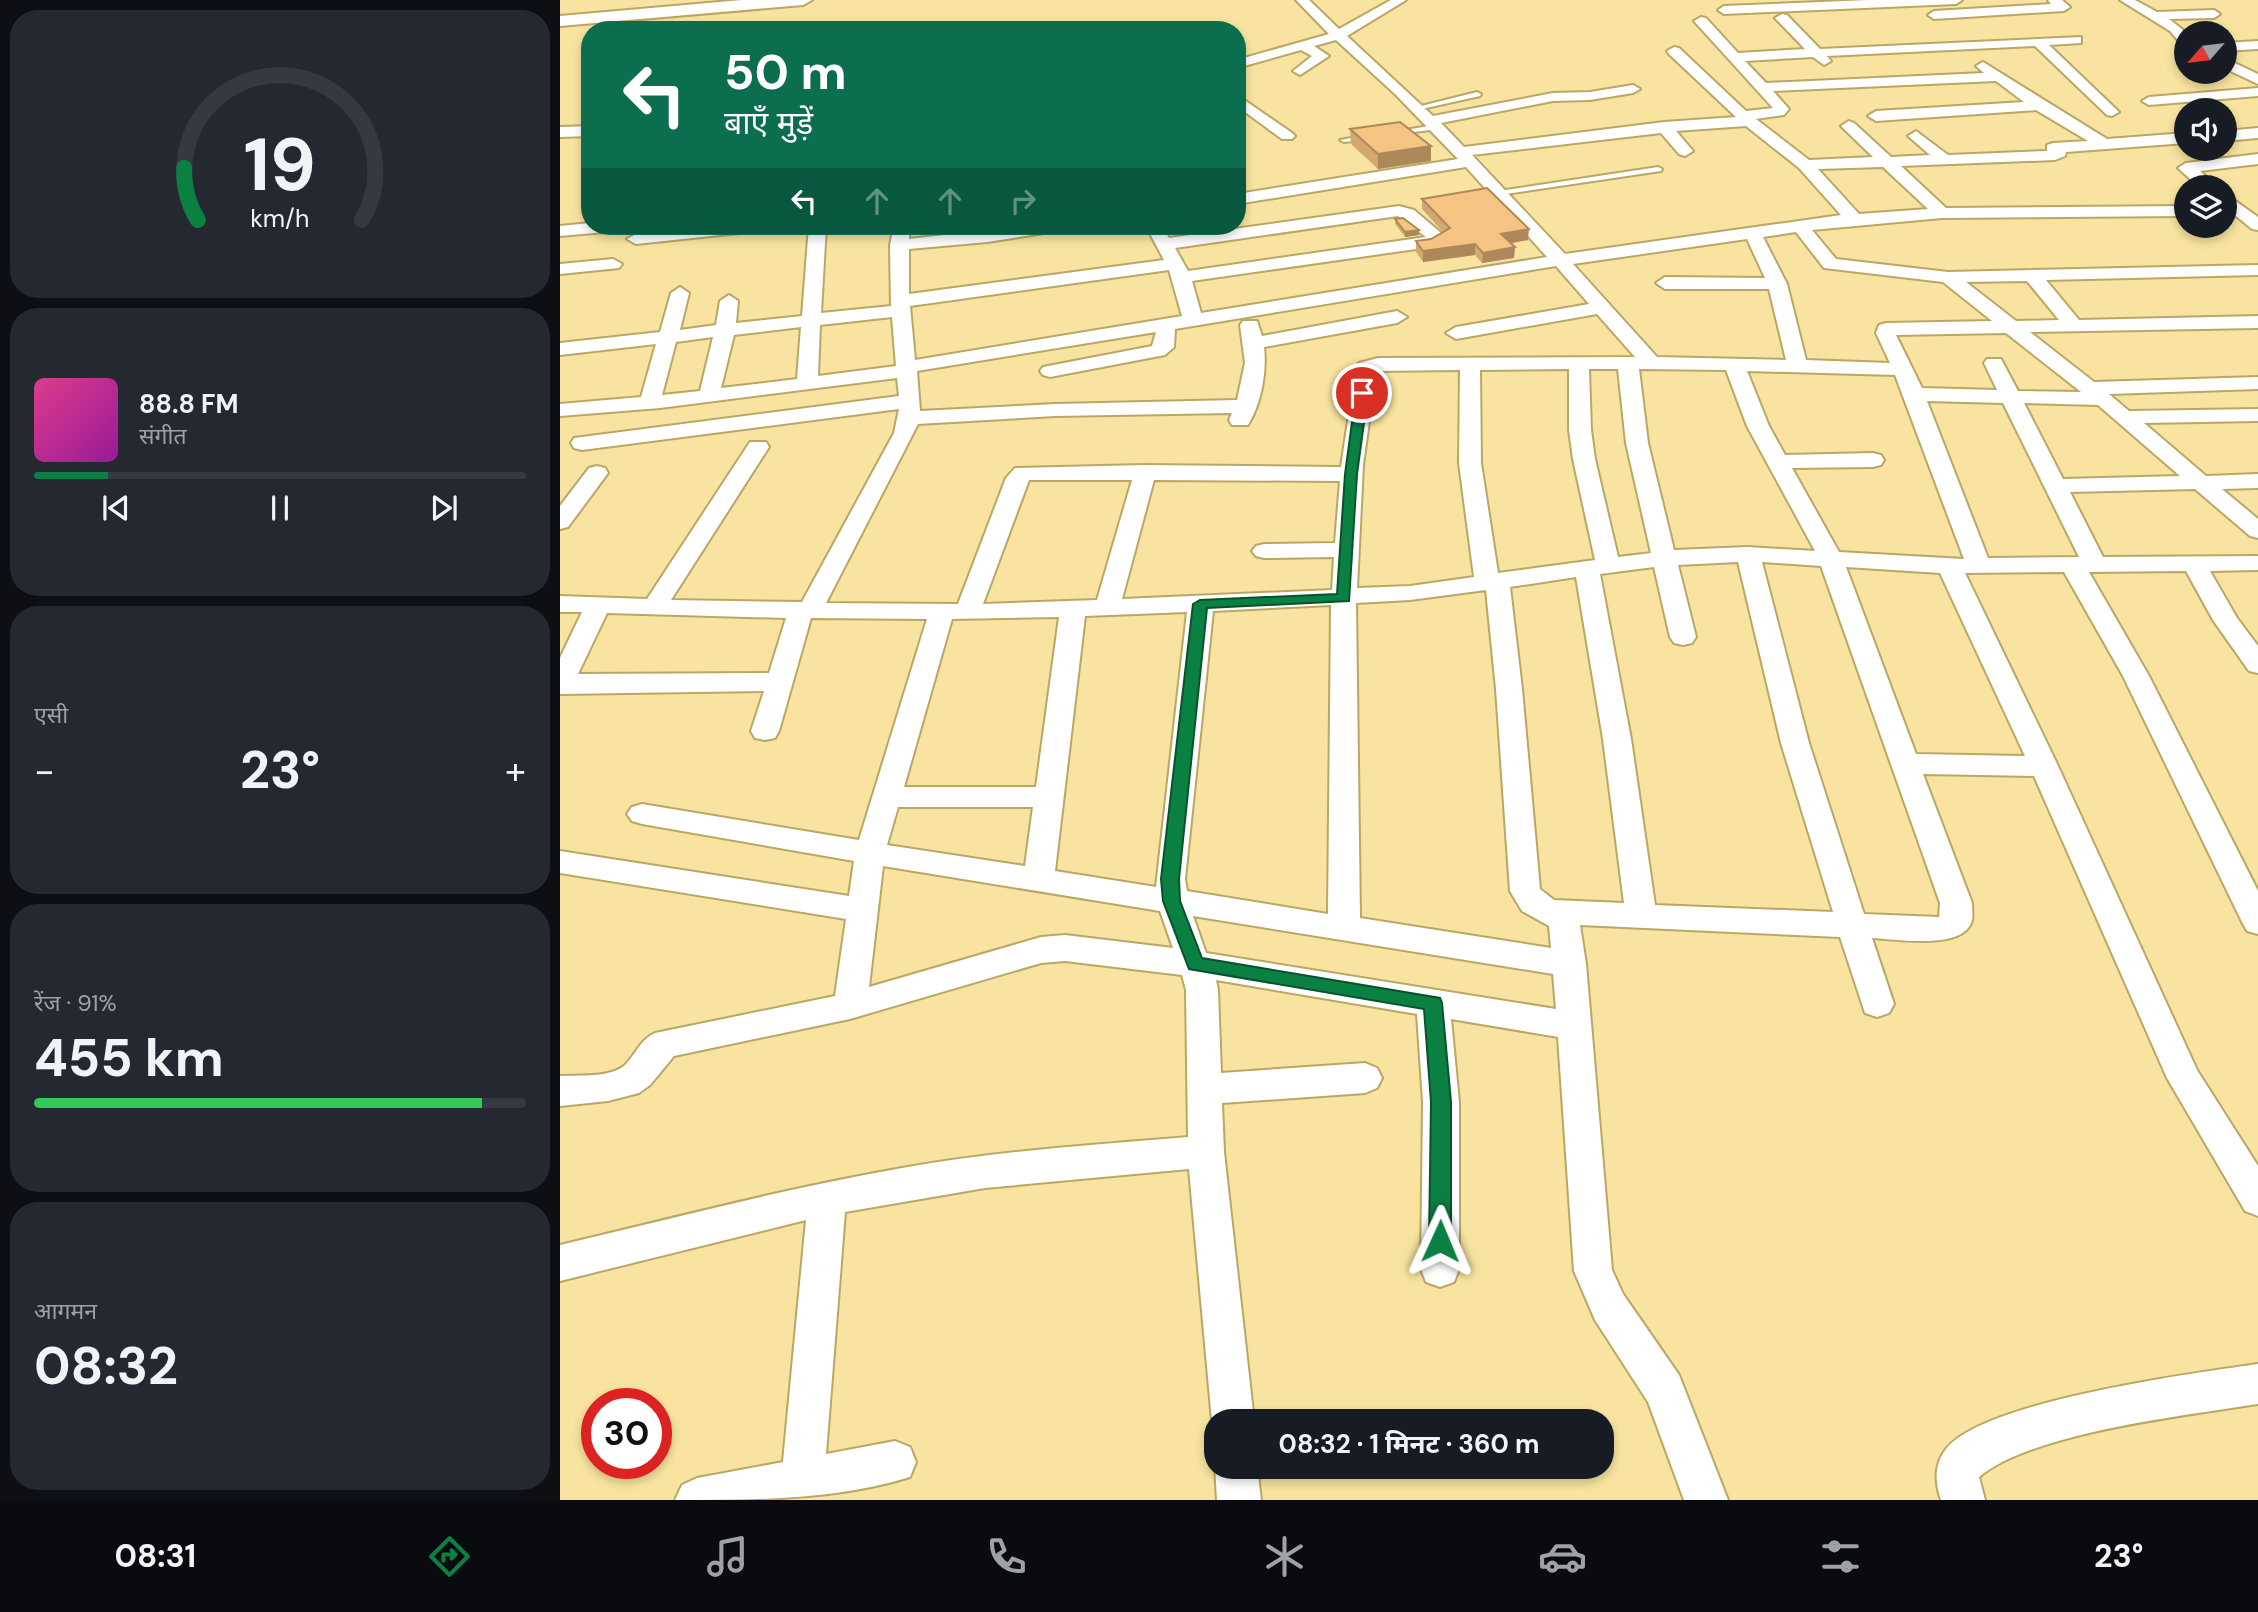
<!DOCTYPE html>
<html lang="hi">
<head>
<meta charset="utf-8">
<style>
	:root { --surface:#171b24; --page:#242831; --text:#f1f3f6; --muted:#9ea1a6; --line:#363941; --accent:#0b8043 }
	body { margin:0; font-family:"DM Sans","Noto Sans Devanagari",sans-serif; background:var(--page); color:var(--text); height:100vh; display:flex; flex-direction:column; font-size:26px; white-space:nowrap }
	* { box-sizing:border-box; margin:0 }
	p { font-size:23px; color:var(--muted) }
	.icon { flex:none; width:38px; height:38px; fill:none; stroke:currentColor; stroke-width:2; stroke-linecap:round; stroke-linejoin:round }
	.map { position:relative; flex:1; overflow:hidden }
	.side { display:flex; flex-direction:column; gap:10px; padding:10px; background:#0d0f14; width:560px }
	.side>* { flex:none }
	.banner { position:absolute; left:21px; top:21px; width:665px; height:214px; border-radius:28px; box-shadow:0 4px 10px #0003; background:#0b6e4f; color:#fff; overflow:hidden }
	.needle { width:46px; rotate:242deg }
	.fabs { position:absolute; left:1614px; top:21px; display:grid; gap:14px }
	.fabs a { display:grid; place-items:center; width:63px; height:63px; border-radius:50%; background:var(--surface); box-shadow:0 4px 10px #0003; font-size:35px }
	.speed { position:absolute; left:21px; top:1388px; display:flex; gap:14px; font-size:35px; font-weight:700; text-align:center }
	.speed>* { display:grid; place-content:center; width:91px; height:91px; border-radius:50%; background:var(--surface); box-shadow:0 4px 10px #0003; line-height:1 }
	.speed .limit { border:10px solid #d22; background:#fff; color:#111 }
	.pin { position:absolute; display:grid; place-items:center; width:60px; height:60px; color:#fff; margin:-30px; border:4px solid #fff; border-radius:50%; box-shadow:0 2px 7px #0007 }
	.me { position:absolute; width:77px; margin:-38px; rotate:1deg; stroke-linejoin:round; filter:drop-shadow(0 0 5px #0008) }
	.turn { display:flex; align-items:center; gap:24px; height:147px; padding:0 28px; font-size:32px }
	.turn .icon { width:91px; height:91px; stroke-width:2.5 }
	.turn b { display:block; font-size:49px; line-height:60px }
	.lanes { display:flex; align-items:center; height:66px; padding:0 28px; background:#0003; justify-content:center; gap:35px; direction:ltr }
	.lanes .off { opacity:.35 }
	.big { font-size:52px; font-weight:700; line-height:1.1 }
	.side .card { flex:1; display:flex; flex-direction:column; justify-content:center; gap:10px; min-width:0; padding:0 24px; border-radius:28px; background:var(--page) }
	.side .dial { align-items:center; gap:0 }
	.dial svg { height:182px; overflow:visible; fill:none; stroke:var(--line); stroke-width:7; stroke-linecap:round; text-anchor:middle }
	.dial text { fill:var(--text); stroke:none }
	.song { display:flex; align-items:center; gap:21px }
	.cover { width:84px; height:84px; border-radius:10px; background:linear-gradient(135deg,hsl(330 70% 55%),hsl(300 70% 35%)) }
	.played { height:7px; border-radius:4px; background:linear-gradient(90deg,var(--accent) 15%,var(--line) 15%) }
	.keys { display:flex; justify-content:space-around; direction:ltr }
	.heat { display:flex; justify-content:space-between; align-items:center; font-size:38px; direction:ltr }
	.charge { height:10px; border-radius:5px; background:linear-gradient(90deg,#34c759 91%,var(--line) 0) }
	.trip { position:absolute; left:644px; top:1409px; width:410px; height:70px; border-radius:28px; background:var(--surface); box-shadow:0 4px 10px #0003; font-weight:700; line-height:70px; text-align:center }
	.tab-bar { display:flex; height:112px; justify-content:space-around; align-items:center; background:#090b0e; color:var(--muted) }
	.tab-bar .icon { width:49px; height:49px }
	.tab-bar .active { color:var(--accent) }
	.tab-bar b { font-size:32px; color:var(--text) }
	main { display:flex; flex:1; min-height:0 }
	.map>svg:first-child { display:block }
</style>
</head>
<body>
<main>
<section class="side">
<div class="card dial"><svg viewBox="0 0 100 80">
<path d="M14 69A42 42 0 1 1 86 69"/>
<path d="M14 69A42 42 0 0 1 8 46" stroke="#0b8043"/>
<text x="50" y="56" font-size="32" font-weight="700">19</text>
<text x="50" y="72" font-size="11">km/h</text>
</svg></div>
<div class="card">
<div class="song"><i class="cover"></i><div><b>88.8 FM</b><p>संगीत</p></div></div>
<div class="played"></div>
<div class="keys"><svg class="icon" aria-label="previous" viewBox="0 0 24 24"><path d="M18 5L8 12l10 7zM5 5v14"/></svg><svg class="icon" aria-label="pause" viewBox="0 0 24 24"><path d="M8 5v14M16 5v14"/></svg><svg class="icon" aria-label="next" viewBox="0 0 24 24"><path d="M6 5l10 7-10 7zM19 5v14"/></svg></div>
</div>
<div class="card"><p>एसी</p>
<div class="heat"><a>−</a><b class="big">23°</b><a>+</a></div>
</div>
<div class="card"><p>रेंज · 91%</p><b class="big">455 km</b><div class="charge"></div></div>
<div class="card"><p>आगमन</p><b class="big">08:32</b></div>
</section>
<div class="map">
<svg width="1698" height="1500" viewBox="0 0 1698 1500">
	<rect width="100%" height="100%" fill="#f8e4a0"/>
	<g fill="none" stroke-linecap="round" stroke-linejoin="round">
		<g stroke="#bba765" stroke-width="4">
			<g id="lane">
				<path d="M917 92 921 94 920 96 857 110 853 108Z"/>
				<path d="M875 125H878V129L831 135 827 133Z"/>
				<path d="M808 135H811V139L784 142 780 140Z"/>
				<path d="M1098 167 1102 169 1101 171 939 195 935 193 939 191Z"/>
			</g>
		</g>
		<g stroke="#bba765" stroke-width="4">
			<g id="street">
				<path d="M736 0H749L779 29 831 0H846L787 36 873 116 993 93 1030 92 1073 85 1080 89 1073 93 1030 100 993 101 881 123 904 147 1104 122 1176 117 1109 54 1107 51 1114 47 1119 48 1186 111 1213 108 1134 21 1141 17 1146 18 1178 53 1245 49 1215 18 1222 14 1227 15 1260 49 1521 37V43L1489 45 1559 112 1552 116 1547 115 1475 46 1267 56 1271 61 1264 65 1253 57 1185 61 1206 83 1424 73 1416 66 1423 62 1547 139 1626 133V143L1506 152 1505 156 1495 160 1341 166 1386 208 1626 206V216L1382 218 1252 230 1276 259 1388 272 1698 265V275L1486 280 1519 320 1698 316V328L1470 332 1534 382 1698 377V389L1549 394 1569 411 1698 409V421L1584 423 1646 476 1698 474V488L1662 489 1698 519V538L1690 536 1635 489 1510 492 1543 557 1698 556V570L1650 571 1677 618 1698 646V673L1689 671 1653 620 1626 571 1529 572 1589 676 1698 891V934L1687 931 1682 922 1563 676 1504 572 1405 573 1498 766 1637 1070 1698 1166V1216L1685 1211 1607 1078 1474 776 1363 774 1412 903C1412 908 1413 915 1412 920 1405 951 1335 939 1312 938L1334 1004 1329 1013 1317 1017 1305 1013 1280 937 1020 925 1026 964 1052 1270 1063 1294 1119 1375 1168 1500H1124L1088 1402 1035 1320 1014 1271 998 1037 891 1019 899 1102V1269L894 1282 880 1287 866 1282 861 1269 863 1102 857 1014 656 980 658 990 661 1073 805 1063 817 1068 822 1078 817 1088 805 1093 662 1103 664 1152 694 1421H656V1431L652 1421 629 1169 425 1188 285 1212 266 1454 335 1441 350 1447 356 1462 350 1477C277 1500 193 1500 115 1500L122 1485 137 1478 223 1462 246 1220 0 1281V1245C114 1218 227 1188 342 1168 437 1151 532 1145 628 1137L626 990 622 975 505 961 481 963 290 1019 114 1056 90 1085 79 1093 48 1101 0 1106V1076C18 1075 51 1078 65 1065 76 1054 80 1040 95 1033L275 996 286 919 0 873V851L289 896 294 861 82 824 72 821 67 814 72 807 82 804 299 840 367 619 251 618 219 731 215 738 205 740 195 738 191 731 204 691 0 694V658L22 612H0V596L87 599 190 442H206L209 447 111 600 242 602 334 433 339 409 22 450 14 448 11 443 14 438 339 396 337 378 100 408 0 416V404L81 397 96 344 0 355V343L100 332 111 293 120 287 129 293 120 330 156 325 160 301 169 295 178 301 176 323 242 316 249 226H266L261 313 331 306 330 245 334 226H350L349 239 465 226H506L497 231 427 242 349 249V294L604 260 586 226H602L609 238 839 206 854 210 887 238 870 247 632 281 641 313 987 257 906 167 677 204V194L898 159 835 94 776 40 754 46 769 56 740 75 733 71 752 56 741 50 677 68V60L769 34ZM1436 81 1464 102 1316 111 1308 116 1316 121 1476 110 1528 141 1493 143 1487 145V151L1388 155 1356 131 1348 136 1370 155 1331 157 1294 123 1289 121 1281 126 1313 157 1249 160 1196 119 1224 115 1229 109 1213 91ZM1186 126 1239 168 1281 215 1005 254 912 155 1101 133 1119 154 1125 156 1133 151 1116 131ZM1323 167 1368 209 1299 214 1258 169ZM838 216 866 237 628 271 615 248ZM1236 232 1264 268 1383 282 1432 321 1326 323 1319 325 1316 333 1330 363 1246 360 1227 284 1203 237ZM1187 239 1205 278 1105 277 1096 283 1105 289H1209L1226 360 1097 357 1013 264ZM996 266 1029 304 896 327 886 333 896 339 1037 314 1075 357 818 358 799 363 796 367 781 467 585 465 455 468 446 478 398 604 266 603 358 424 495 416 672 413 669 420 672 425H688C701 404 707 372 704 347L837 323 847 317 837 311 702 336 697 321H683L680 325 685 363 677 400 495 404 360 411 357 371 596 332 592 346 483 367 480 371 483 375 490 377 605 355 614 347 615 329ZM609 270 622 316 355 360 350 306ZM1467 281 1499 320 1456 321 1406 282ZM332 317 336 366 258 376 260 325ZM241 327 237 379 161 388 174 335ZM1446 333 1521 392 1458 391 1441 359H1427L1424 363 1437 390 1362 388 1336 335ZM153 337 140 391 102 395 116 342ZM1009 369V430L1013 459 1035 560 938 573 921 463 920 370ZM1029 369H1058L1066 443 1091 553 1058 557 1035 459 1031 430ZM1079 369 1166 370 1187 426 1255 551 1188 547 1114 550 1088 443ZM900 370 899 463 914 577 850 586 797 588 803 465 816 371ZM1187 371 1335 375 1404 559 1279 552 1232 468 1313 467 1321 465 1324 460 1321 455 1313 453 1225 455 1209 426ZM1367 401 1443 403 1519 557 1428 558ZM1464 403 1538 405 1620 476 1503 479ZM469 480H572L537 600 423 604ZM594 480 780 481 775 543 704 544 696 546 692 551 696 556 704 558 774 557 772 590 562 599ZM1178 562 1221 743 1273 912 1095 905 1071 739 1040 574 1094 567 1110 637 1114 643 1123 645 1132 643 1136 637 1118 565ZM1202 562 1261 566 1380 903 1379 917 1304 914 1249 743ZM1286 567 1380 573 1465 756 1356 754ZM1016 577 1043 739 1064 903 994 900 980 889 962 689 950 587ZM926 590 936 689 950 891 962 911 989 926 991 948 800 918 796 603 850 600ZM771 605 768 914 627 891 625 879 653 611ZM627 612 596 887 495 871 525 616ZM47 613 226 618 209 673 18 674ZM499 617 476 787H344L392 619ZM338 807H473L465 866 327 845ZM323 866 600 911 613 948 505 935 481 937 309 987ZM633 916 993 974 996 1009 646 953Z"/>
				<path d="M1308 0H1402L1396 4 1164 14 1158 10 1164 6Z"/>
				<path d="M1488 0H1502L1510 7 1504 11 1374 19 1368 15 1374 11 1491 4Z"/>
				<path d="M1560 0H1575L1597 12 1654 10 1660 14 1654 18 1609 19 1627 33 1626 45 1621 44 1610 31Z"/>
				<path d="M643 26H663L669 30H637Z"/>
				<path d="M1698 41V49L1664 51V43Z"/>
				<path d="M1664 58 1698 74V84L1664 68Z"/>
				<path d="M1698 88V96L1589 105 1582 101 1589 97Z"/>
				<path d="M677 95 732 133 735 136 732 139H722L677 106Z"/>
				<path d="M30 126V136L0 137V127Z"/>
				<path d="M1698 128V138L1664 141V131Z"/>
				<path d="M1698 154V164L1640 171 1657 187H1639L1618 168 1626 163Z"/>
				<path d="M1664 193 1698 217V230L1692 229 1664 206Z"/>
				<path d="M30 223V226L54 227 45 232 0 236V226Z"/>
				<path d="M151 226H207L198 231 76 244 67 239 76 234Z"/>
				<path d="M53 259 62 264 59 268 0 274V264Z"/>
				<path d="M37 466 45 468 48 473 8 527 0 529V506L29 468Z"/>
				<path d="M1698 1364V1404C1628 1415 1470 1433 1419 1477L1425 1500H1381C1375 1483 1374 1464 1386 1449 1424 1401 1634 1373 1698 1364Z"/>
				<path d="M656 1462V1466H697L701 1500H657L655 1466Z"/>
			</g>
		</g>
		<g stroke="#bba765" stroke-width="4">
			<path id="highway" d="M182 0H252L243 5 0 26V16Z"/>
		</g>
		<use href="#lane" fill="#fff" fill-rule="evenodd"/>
		<use href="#street" fill="#fff" fill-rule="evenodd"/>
		<use href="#highway" fill="#fff" fill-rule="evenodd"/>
	</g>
	<g fill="#d3a870">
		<path d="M790 129 871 146V161L818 169 791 144Z"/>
		<path d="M862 199 968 240 951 243 955 247 954 258 922 263 915 255 863 262 856 252V241L871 239 883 232 862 209Z"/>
		<path d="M835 219 859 235 845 237 835 224Z"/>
	</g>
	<g fill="#ac885b">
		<path d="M871 146V161L818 169V154Z"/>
		<path d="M969 229 968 240 941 245V234Z"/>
		<path d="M859 230V235L845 237V232Z"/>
		<path d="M915 244V255L863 262V251Z"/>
		<path d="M955 247 954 258 922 263 923 253Z"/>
	</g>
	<g fill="#f5c382" stroke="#ac885b" stroke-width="2">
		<path d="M840 122 871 146 818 154 790 129Z"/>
		<path d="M927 188 969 229 941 234 955 247 923 253 915 244 863 251 856 241 871 239 890 228 862 199Z"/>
		<path d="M843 218 859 230 845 232 835 219Z"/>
	</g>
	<path fill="#0b8043" stroke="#07532c" stroke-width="2" d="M802 390 808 393 797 474 789 601 647 608 619 879 620 901 642 958 880 998 882 1003 891 1102V1241L888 1249 880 1251 872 1249 869 1241 871 1102 864 1009 629 969 603 901 601 879 633 604 640 600 777 594 785 474 796 393Z"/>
</svg>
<div class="fabs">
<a><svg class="needle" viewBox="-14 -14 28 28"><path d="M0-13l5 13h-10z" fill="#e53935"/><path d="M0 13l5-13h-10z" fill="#9ea1a6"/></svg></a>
<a><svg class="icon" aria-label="sound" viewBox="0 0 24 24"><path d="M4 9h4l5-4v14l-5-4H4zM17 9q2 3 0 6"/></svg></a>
<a><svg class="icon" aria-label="layers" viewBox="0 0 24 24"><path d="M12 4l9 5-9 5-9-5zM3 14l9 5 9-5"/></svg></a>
</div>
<div class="speed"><div class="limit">30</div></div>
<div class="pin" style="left:802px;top:393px;background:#d93025"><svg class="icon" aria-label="arrive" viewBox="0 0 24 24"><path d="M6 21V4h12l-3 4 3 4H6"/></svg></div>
<svg class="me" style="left:880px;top:1241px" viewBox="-20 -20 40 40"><path d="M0-17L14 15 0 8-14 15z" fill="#0b8043" stroke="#fff" stroke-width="4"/></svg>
<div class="trip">08:32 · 1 मिनट · 360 m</div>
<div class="banner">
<div class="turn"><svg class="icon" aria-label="left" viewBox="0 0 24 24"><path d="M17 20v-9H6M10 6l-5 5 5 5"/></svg><div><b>50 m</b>बाएँ मुड़ें</div></div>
<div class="lanes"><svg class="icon" aria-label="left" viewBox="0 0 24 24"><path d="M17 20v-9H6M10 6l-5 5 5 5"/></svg><svg class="icon off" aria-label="ahead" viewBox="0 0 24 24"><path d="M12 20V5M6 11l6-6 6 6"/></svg><svg class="icon off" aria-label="ahead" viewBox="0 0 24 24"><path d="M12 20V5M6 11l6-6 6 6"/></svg><svg class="icon off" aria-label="right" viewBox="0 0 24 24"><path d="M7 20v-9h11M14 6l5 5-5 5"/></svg></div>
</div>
</div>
</main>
<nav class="tab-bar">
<b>08:31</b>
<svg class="icon active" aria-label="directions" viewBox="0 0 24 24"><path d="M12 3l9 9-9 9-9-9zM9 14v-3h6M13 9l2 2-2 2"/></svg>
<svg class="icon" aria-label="music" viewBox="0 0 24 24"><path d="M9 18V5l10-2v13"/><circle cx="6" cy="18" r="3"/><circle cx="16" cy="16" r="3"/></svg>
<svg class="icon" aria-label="phone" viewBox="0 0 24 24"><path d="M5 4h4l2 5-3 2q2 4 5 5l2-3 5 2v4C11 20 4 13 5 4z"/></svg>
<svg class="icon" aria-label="climate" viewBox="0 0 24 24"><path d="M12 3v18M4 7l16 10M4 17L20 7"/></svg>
<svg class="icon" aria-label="car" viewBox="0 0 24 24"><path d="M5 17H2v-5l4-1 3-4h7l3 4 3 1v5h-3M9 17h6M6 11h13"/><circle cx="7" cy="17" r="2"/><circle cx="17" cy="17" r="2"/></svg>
<svg class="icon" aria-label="filters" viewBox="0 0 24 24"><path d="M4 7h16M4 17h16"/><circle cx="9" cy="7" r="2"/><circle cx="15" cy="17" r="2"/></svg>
<b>23°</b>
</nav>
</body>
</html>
